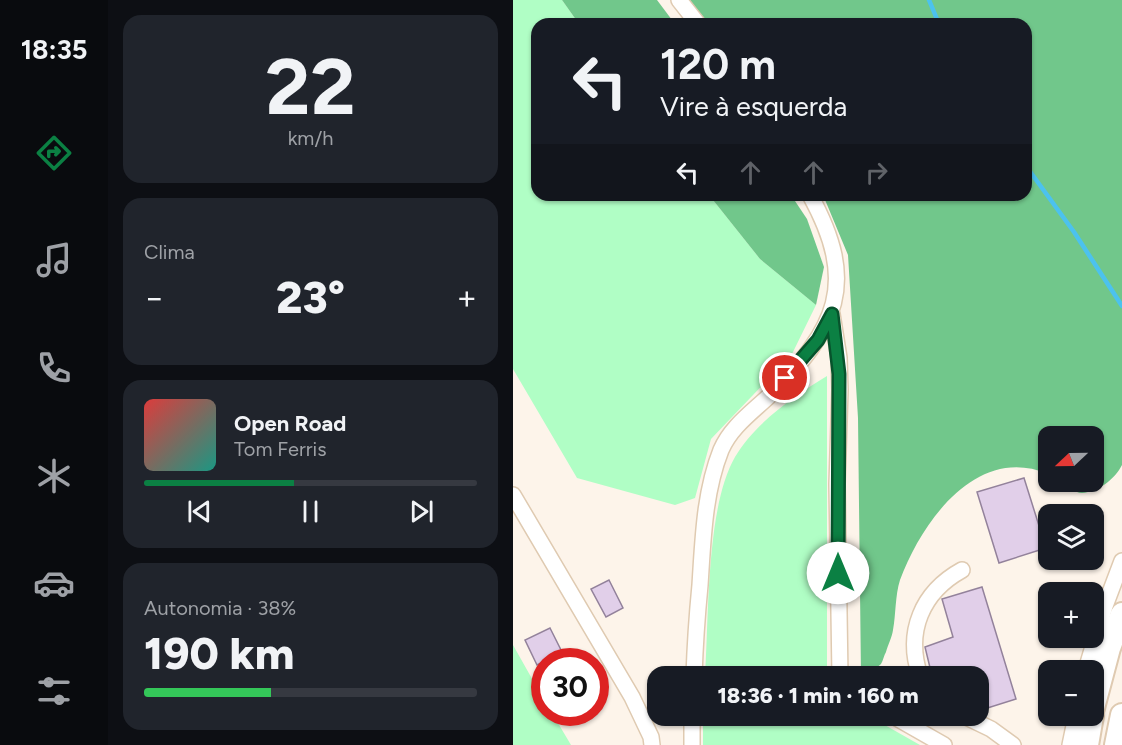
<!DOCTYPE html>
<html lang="pt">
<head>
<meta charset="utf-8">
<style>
	:root { --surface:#171b24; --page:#20242c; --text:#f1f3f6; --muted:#9ea1a6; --line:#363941; --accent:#0b8043 }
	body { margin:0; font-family:Figtree,sans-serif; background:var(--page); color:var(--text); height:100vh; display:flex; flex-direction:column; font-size:22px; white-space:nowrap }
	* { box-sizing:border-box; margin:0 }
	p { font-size:20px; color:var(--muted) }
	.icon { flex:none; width:33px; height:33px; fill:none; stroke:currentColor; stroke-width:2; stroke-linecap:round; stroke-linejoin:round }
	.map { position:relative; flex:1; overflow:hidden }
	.panel { display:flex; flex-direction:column; gap:15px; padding:15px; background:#0d0f14; width:405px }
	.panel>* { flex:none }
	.banner { position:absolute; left:18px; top:18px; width:501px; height:183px; border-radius:18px; box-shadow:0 2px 4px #0004; background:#171b24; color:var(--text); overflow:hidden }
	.needle { width:39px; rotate:248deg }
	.tools { position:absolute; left:525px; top:426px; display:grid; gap:12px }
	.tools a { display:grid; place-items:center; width:66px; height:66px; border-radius:12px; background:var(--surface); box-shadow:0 2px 4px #0004; font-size:30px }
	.speed { position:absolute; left:18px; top:648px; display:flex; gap:12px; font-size:30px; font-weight:700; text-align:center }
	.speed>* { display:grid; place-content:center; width:78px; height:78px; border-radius:50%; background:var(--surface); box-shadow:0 2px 4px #0004; line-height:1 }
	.speed .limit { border:9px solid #d22; background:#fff; color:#111 }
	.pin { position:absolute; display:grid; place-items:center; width:51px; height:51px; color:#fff; margin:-26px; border:3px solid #fff; border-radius:50%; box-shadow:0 2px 6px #0007 }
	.me { position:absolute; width:66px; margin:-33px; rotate:0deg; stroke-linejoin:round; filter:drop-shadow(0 0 4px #0008) }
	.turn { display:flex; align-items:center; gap:21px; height:126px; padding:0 30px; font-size:27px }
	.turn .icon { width:78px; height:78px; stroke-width:2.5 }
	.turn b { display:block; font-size:42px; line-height:51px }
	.lanes { display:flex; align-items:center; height:57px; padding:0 30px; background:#0003; justify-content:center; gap:30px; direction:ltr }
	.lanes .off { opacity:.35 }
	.big { font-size:45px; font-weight:800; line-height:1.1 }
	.panel .tile { flex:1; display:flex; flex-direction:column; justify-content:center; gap:9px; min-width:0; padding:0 21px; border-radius:18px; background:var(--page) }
	.panel .dial { align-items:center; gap:0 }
	.dial b { font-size:78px; line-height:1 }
	.song { display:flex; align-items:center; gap:18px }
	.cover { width:72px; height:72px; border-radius:9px; background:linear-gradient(135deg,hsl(0 70% 55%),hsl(170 70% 35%)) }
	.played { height:6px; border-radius:3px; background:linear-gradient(90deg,var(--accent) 45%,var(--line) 45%) }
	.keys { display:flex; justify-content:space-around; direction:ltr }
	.heat { display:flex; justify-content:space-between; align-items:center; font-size:33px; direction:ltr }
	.charge { height:9px; border-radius:4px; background:linear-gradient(90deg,#34c759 38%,var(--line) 0) }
	.trip { position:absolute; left:134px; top:666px; width:342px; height:60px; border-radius:18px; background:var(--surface); box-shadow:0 2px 4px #0004; font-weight:800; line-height:60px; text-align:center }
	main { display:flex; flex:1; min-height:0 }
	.menu { display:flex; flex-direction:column; width:108px; justify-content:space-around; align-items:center; background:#090b0e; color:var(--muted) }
	.menu .icon { width:42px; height:42px }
	.menu .on { color:var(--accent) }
	.menu b { font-size:27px; color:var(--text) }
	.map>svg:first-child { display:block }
</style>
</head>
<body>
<main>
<nav class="menu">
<b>18:35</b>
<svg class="icon on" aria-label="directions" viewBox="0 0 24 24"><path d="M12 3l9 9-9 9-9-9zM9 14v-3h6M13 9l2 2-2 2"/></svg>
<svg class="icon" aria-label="music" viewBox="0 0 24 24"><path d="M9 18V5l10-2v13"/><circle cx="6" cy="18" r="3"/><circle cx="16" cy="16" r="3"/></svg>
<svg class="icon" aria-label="phone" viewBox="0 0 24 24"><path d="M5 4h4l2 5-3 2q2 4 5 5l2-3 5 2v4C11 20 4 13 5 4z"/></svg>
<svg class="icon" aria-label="climate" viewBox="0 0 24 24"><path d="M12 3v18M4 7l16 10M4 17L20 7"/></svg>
<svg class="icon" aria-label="car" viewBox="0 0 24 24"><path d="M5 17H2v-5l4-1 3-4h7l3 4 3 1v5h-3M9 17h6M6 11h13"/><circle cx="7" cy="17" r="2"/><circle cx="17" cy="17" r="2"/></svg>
<svg class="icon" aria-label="filters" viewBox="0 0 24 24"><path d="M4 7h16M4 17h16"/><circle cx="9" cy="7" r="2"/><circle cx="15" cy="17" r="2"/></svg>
</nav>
<section class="panel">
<div class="tile dial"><b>22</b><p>km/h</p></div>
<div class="tile"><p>Clima</p>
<div class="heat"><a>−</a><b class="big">23°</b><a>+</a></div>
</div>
<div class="tile">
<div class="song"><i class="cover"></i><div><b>Open Road</b><p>Tom Ferris</p></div></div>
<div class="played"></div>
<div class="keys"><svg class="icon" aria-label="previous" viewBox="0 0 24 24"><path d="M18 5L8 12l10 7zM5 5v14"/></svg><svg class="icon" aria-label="pause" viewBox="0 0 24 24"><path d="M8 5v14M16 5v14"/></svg><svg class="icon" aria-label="next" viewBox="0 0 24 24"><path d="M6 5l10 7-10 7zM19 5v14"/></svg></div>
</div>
<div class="tile"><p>Autonomia · 38%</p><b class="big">190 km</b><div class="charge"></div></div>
</section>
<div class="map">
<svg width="609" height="745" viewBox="0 0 609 745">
	<rect width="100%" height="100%" fill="#fdf4ea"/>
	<g fill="#b0fec5">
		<path d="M0 0H49L66 24H24V195H196L247 259 303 305 279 354 198 439 182 498 162 505 64 478 0 369Z"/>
		<path d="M314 376V676H192C196 617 193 507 222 457 242 423 281 396 314 376Z"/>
		<path d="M0 645 31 700 32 712 39 713 58 745H0Z"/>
		<path d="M190 716H356L407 745H190Z"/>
	</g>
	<g fill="#71c78b">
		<path d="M49 0H144L162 24H66Z"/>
		<path d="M174 0H609V465C602 479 585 492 569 493 562 493 553 486 547 482H580V436H536L535 474C464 444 409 521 387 580 382 596 383 614 380 630 379 637 375 645 373 652 371 655 370 661 368 664 363 669 354 673 348 676L345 418 335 255 310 195H513V24H191Z"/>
		<path d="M196 195H278L294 219 311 267 303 305 247 259Z"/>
	</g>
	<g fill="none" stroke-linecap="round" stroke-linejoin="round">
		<g stroke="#4cc2ee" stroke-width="4.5">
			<path d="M416 0 426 24"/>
			<path d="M513 166 561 232 609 306"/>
		</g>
	</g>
	<g fill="#e1cfe9" stroke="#93829b" stroke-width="1.5">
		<path d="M511 478 533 548 486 563 464 492Z"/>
		<path d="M96 580 110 608 93 617 78 589Z"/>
		<path d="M469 587 503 699 465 711V676H419L412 647 440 637 429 599Z"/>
		<path d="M37 628 49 652 24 665 12 640Z"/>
	</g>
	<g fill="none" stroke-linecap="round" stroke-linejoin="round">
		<g stroke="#dfcab1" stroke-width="18">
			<g id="minor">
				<path d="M166 0 185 24"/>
				<path d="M319 314 326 358 327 390 324 484 327 676"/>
				<path d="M0 495 119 697 138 737 139 745"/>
				<path d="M573 670 592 606 609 561"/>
				<path d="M181 676C182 646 184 616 187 585 190 540 191 493 208 450 218 427 238 413 256 396 324 328 346 284 297 195"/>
				<path d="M407 676C392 632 409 592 449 570"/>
				<path d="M179 716V745"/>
				<path d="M380 716 431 745"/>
				<path d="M451 716 478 729 500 745"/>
				<path d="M557 745 563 716"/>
			</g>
		</g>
		<g stroke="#dfcab1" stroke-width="26">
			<g id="highway">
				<path d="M580 708 596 648 609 614"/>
				<path d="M574 745 579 716"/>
				<path d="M603 745 609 715"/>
			</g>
		</g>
		<use href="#minor" stroke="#fff" stroke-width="15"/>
		<use href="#highway" stroke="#fff" stroke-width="22"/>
	</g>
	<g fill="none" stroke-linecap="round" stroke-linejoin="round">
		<g stroke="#07532c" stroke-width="15">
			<path id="route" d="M272 378 305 340 319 314 326 374 325 573"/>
		</g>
		<use href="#route" stroke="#0b8043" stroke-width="10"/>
	</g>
</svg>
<div class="tools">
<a><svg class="needle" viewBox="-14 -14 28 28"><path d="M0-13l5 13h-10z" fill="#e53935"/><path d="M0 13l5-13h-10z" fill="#9ea1a6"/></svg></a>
<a><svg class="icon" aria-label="layers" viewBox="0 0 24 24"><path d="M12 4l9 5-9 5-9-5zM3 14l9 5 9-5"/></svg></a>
<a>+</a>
<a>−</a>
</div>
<div class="speed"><div class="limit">30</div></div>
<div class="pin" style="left:272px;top:378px;background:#d93025"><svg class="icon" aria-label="arrive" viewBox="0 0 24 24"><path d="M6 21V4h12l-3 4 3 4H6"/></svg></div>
<svg class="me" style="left:325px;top:573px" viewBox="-20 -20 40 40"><circle r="19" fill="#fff"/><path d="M0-13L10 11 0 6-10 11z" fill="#0b8043"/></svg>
<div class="trip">18:36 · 1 min · 160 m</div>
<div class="banner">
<div class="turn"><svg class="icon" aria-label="left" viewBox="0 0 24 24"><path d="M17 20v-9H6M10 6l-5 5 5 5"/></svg><div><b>120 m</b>Vire à esquerda</div></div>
<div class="lanes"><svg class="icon" aria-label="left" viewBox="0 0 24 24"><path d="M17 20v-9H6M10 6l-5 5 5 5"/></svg><svg class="icon off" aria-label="ahead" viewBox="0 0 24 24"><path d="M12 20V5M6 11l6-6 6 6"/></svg><svg class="icon off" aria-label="ahead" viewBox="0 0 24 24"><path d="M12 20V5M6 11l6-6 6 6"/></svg><svg class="icon off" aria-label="right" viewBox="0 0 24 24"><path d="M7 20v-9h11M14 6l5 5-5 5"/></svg></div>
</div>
</div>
</main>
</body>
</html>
